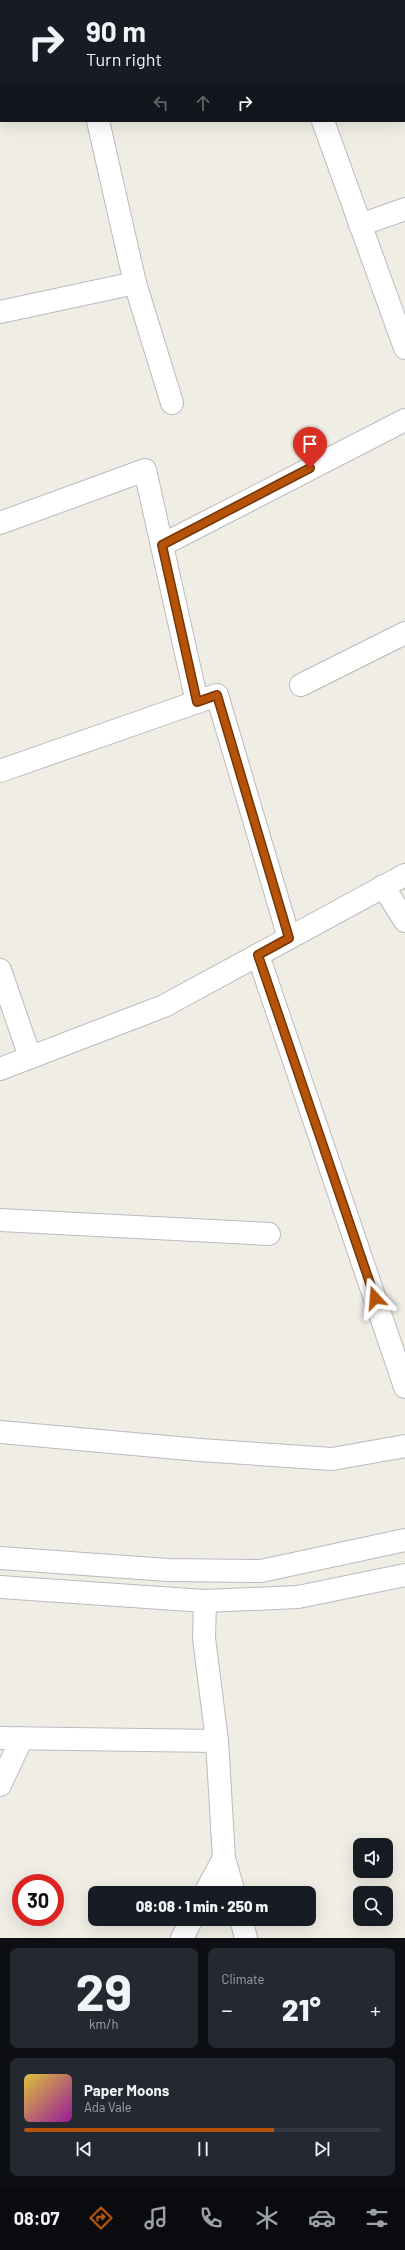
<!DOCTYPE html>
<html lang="en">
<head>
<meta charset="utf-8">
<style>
	:root { --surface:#171b24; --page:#242831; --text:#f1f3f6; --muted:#9ea1a6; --line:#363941; --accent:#b45309 }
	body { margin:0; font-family:Barlow,sans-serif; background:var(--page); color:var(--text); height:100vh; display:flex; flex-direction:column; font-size:15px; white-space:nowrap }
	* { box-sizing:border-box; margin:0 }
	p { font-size:13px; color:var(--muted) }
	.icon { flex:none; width:22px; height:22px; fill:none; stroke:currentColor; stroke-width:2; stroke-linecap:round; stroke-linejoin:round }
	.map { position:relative; height:1938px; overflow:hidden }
	.side { display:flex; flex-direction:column; gap:10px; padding:10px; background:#0d0f14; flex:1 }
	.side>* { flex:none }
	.banner { position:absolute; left:0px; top:0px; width:405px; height:122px; box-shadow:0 4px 16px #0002; background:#171b24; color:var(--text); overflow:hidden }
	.controls { position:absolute; left:353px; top:1838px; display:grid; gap:8px }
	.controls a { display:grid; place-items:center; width:40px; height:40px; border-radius:8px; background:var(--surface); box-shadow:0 4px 16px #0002; font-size:20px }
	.speed { position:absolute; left:12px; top:1874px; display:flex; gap:8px; font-size:20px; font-weight:700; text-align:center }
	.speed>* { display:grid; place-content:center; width:52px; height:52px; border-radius:50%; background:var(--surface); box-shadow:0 4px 16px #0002; line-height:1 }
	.speed .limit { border:6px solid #d22; background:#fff; color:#111 }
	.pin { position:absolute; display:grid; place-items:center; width:34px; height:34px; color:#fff; margin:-41px -17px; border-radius:50% 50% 50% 0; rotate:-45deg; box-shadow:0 0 4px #0007 }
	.pin .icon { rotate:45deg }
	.me { position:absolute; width:44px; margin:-22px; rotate:341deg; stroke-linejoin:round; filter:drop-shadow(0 0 3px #0008) }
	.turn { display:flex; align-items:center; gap:14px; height:84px; padding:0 20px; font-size:18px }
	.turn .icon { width:52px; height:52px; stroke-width:2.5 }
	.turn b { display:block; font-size:28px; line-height:34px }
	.lanes { display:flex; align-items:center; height:38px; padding:0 20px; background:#0003; justify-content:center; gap:20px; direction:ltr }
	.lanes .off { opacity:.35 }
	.big { font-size:30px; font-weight:800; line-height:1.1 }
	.side .widget { flex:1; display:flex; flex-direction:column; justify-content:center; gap:6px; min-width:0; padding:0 14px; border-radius:8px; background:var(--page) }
	.side .dial { align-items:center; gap:0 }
	.dial b { font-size:52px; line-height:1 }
	.song { display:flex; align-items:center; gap:12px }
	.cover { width:48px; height:48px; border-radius:6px; background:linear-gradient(135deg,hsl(50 70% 55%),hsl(300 70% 35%)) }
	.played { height:4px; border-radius:2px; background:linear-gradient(90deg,var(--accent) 70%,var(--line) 70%) }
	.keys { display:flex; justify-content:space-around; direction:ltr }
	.heat { display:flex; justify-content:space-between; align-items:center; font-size:22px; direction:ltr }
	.side .tiles { flex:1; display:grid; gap:10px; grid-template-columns:1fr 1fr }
	.widget:last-child { grid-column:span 2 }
	.trip { position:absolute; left:88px; top:1886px; width:228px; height:40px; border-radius:8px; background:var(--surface); box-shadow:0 4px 16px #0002; font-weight:800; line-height:40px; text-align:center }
	.menu { display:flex; height:64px; justify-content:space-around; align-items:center; background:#090b0e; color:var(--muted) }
	.menu .icon { width:28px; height:28px }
	.menu .on { color:var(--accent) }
	.menu b { font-size:18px; color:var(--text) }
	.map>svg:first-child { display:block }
</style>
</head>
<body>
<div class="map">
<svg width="405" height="1938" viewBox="0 0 405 1938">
	<rect width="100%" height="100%" fill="#f0ede5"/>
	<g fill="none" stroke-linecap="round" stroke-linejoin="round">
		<g stroke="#b8bbc0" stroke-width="24">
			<g id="minor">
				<path d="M279 0V1"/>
				<path d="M213 1 217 0"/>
				<path d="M0 63 1 62"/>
				<path d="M323 121 405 348"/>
				<path d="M360 225 405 209"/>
				<path d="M135 283 172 403"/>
				<path d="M0 312 135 283 98 121"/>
				<path d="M0 523 145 470 197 702 217 695 289 938"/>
				<path d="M162 545 405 420"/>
				<path d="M301 685 405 633"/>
				<path d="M0 771 197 702"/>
				<path d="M383 886 405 921"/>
				<path d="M258 955 405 1387"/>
				<path d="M0 970 30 1057"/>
				<path d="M0 1069 164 1006 405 875"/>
				<path d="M0 1220 269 1234"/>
				<path d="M0 1432 200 1450 332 1459 405 1446"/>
				<path d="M0 1738 217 1741 204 1638 205 1601"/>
				<path d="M217 1741 224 1858 234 1893"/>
				<path d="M0 1785 22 1738"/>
				<path d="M205 1893 224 1858"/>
				<path d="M241 1919 246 1938"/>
				<path d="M182 1938 192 1919"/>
			</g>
		</g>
		<g stroke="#b8bbc0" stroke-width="24">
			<g id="tertiary">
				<path d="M0 1558 168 1570 261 1571 405 1540"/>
				<path d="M0 1587 205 1601 298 1597 405 1575"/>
			</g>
		</g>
		<use href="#minor" stroke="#fff" stroke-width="22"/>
		<use href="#tertiary" stroke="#fff" stroke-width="22"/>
	</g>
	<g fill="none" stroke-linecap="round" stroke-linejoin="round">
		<g stroke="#753606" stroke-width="10">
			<path id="route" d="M310 468 162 545 197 702 217 695 289 938 258 955 375 1298"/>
		</g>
		<use href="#route" stroke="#b45309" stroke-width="7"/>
	</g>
</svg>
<div class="controls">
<a><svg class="icon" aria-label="sound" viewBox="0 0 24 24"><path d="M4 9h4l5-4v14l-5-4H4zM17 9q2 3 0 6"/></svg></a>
<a><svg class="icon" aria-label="search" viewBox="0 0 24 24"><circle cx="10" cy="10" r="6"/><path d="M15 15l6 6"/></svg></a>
</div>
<div class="speed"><div class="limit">30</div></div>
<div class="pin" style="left:310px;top:468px;background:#d93025"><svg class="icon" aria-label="arrive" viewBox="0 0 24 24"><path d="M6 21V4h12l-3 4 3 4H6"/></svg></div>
<svg class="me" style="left:375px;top:1298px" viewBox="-20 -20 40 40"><path d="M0-17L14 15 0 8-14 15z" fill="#b45309" stroke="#fff" stroke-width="4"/></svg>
<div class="trip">08:08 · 1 min · 250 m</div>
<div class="banner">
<div class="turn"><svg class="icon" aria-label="right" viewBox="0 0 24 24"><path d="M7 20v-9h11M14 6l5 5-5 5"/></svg><div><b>90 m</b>Turn right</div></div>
<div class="lanes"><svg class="icon off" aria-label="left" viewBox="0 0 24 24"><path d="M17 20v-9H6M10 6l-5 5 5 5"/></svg><svg class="icon off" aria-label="ahead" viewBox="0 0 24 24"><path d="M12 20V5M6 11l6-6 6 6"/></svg><svg class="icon" aria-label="right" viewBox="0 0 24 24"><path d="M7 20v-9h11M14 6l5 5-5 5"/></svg></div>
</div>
</div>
<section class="side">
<div class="tiles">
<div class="widget dial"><b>29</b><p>km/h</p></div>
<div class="widget"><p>Climate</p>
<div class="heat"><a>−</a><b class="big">21°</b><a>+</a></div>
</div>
<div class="widget">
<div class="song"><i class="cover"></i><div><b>Paper Moons</b><p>Ada Vale</p></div></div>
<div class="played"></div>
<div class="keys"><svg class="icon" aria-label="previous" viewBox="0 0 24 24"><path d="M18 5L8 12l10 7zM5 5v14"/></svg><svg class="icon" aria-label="pause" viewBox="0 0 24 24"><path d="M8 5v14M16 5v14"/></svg><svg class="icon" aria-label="next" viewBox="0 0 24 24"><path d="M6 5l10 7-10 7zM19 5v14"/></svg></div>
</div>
</div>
</section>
<nav class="menu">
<b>08:07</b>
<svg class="icon on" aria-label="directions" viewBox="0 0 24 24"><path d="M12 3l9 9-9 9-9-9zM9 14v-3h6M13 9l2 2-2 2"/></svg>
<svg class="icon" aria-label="music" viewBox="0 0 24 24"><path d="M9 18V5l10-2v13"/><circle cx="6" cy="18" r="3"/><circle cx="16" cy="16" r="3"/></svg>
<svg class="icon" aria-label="phone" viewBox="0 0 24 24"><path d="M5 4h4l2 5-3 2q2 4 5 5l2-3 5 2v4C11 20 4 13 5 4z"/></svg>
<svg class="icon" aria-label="climate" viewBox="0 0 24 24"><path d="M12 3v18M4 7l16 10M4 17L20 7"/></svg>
<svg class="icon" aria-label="car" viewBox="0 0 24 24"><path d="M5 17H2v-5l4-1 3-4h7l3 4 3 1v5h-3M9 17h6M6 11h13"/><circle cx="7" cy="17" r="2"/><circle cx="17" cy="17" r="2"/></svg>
<svg class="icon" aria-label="filters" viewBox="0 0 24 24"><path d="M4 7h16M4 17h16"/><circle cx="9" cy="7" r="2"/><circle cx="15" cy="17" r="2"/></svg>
</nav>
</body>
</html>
